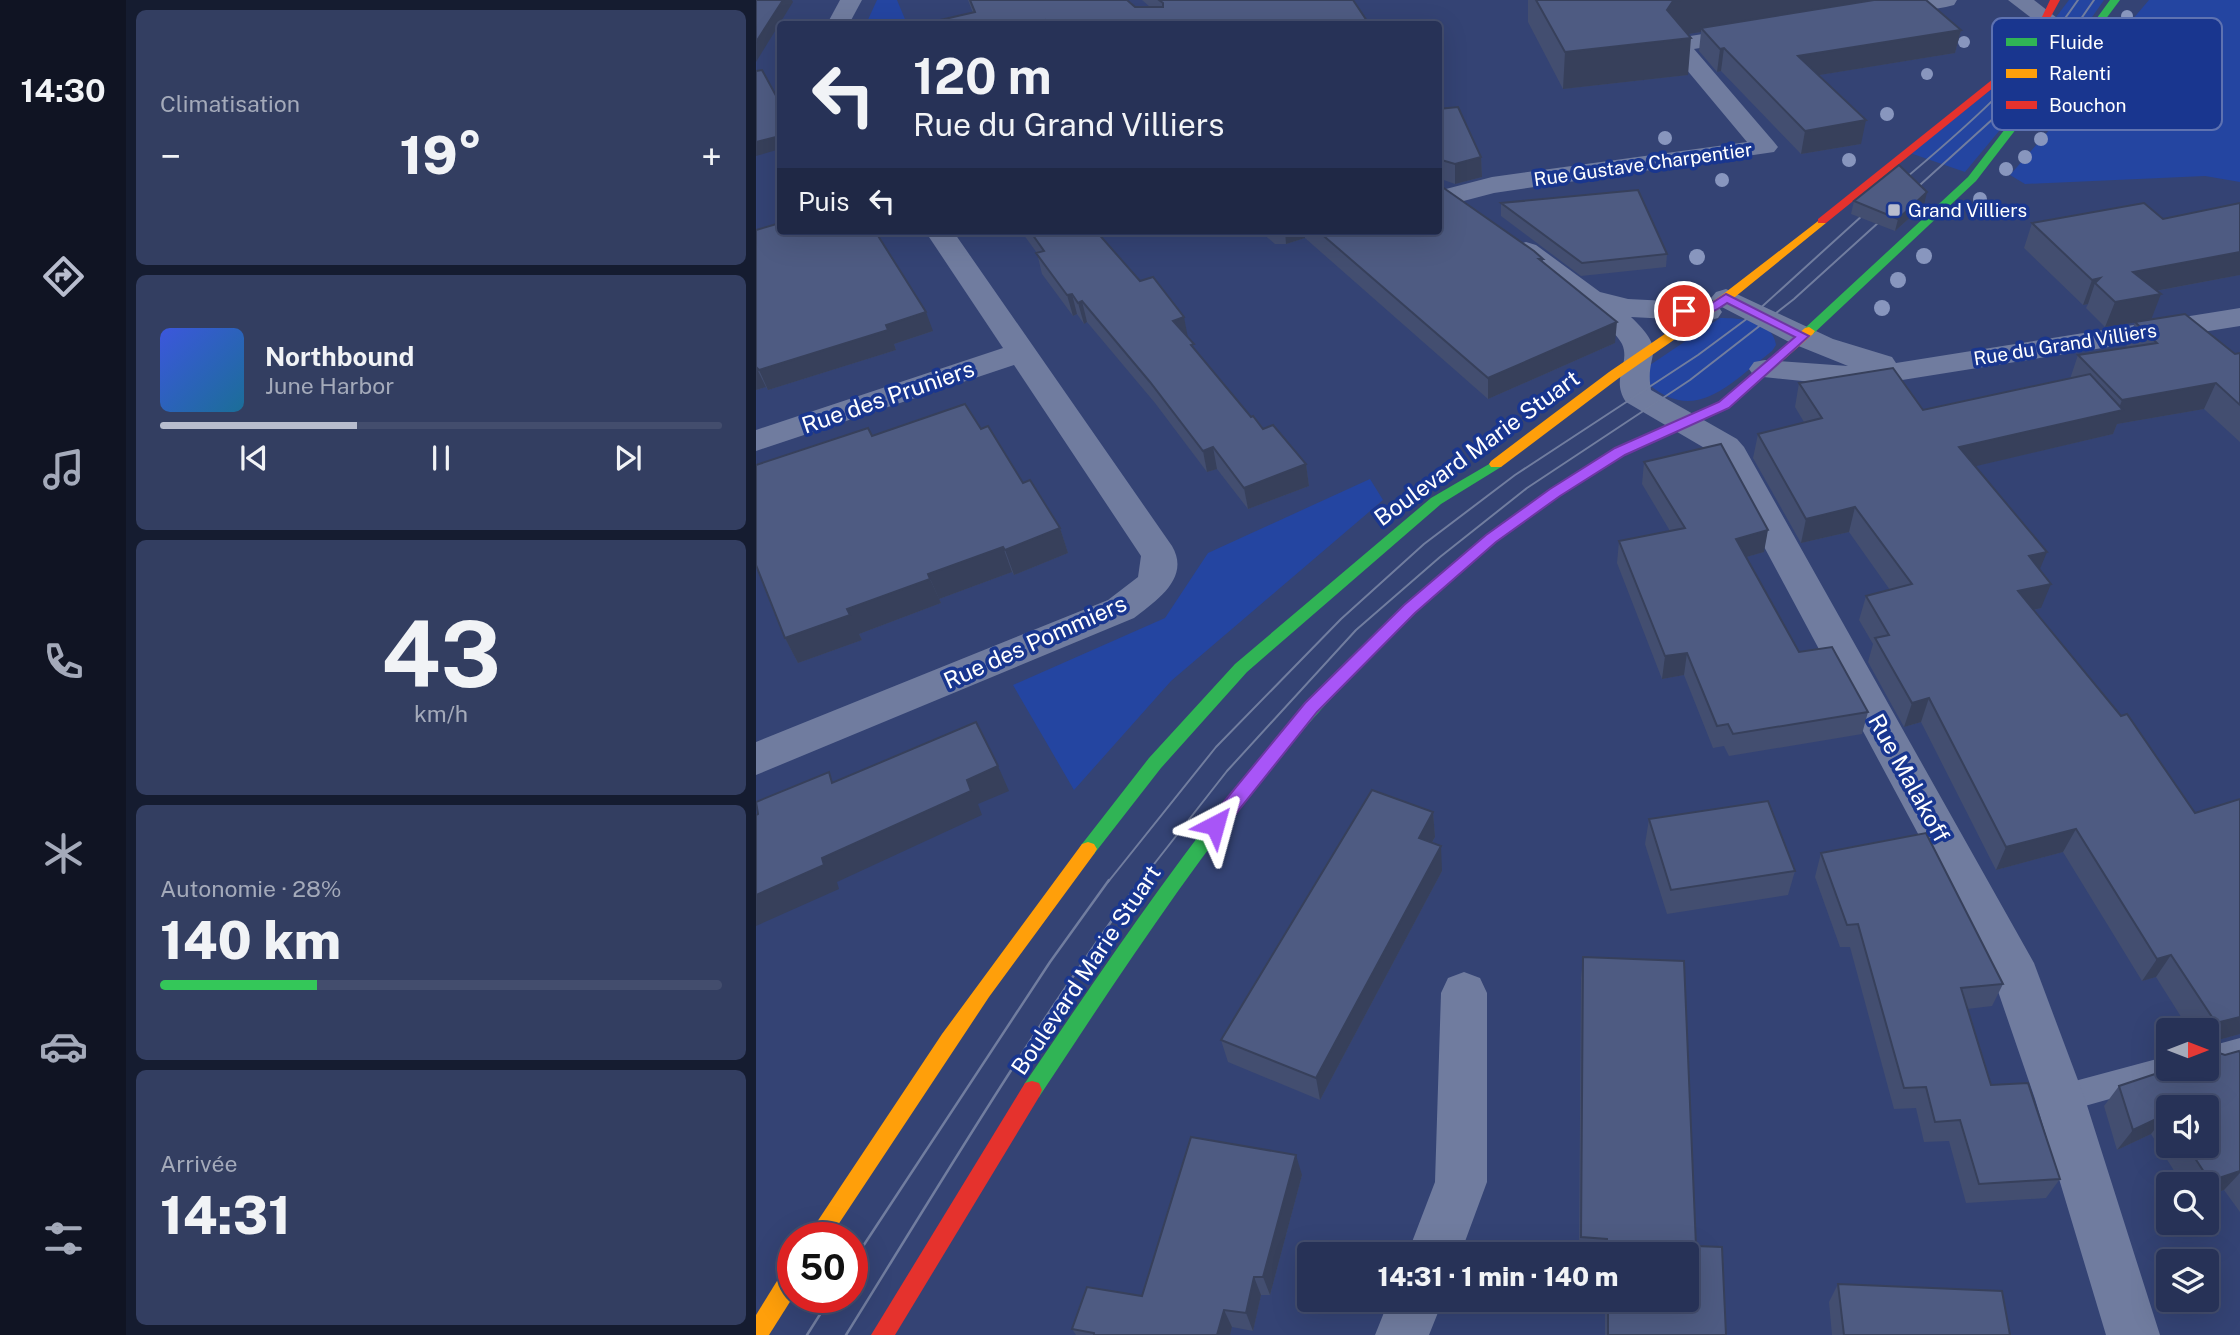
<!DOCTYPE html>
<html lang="fr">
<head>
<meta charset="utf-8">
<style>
	:root { --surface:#273257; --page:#333e61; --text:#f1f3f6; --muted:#a4aaba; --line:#434d6d; --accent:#b8bdce }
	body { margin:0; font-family:"Public Sans",sans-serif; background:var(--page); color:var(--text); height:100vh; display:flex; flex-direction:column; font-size:26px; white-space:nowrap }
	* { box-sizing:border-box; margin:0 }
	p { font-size:23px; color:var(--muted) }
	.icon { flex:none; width:38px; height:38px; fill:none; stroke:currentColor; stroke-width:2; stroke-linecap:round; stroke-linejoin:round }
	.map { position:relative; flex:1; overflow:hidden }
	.details { display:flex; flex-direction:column; gap:10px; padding:10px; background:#151c30; width:630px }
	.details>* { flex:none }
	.hud { position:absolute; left:21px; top:21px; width:665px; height:214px; border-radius:7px; box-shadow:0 7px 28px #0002,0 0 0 2px var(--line); background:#273257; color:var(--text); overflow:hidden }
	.needle { width:46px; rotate:90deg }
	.controls { position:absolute; left:1400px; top:1018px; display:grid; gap:14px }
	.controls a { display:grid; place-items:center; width:63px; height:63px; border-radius:7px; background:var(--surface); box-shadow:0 7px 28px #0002,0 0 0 2px var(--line); font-size:35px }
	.speed { position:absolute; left:21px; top:1222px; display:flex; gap:14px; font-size:35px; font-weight:700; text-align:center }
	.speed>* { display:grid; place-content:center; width:91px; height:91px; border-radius:50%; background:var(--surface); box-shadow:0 7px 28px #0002,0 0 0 2px var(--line); line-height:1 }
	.speed .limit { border:10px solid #d22; background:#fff; color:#111 }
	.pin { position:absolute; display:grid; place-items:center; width:60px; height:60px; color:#fff; margin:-30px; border:4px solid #fff; border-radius:50%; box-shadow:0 2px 7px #0007 }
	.me { position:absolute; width:77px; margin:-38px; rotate:39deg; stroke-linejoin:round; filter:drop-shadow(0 0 5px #0008) }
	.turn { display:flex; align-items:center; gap:24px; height:147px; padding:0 21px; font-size:32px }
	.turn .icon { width:91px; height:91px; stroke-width:2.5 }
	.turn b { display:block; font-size:49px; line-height:60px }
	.then { display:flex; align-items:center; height:66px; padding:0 21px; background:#0003; gap:14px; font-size:26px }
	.big { font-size:52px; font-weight:800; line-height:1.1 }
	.details .widget { flex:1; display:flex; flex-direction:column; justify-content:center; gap:10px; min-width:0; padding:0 24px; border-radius:10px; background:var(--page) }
	.details .dial { align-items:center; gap:0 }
	.dial b { font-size:91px; line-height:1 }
	.song { display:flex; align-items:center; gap:21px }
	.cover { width:84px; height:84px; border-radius:10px; background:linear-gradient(135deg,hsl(230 70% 55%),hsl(200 70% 35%)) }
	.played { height:7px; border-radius:4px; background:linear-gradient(90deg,var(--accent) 35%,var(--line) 35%) }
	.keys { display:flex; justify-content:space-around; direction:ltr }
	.heat { display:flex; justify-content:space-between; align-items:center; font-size:38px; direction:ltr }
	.charge { height:10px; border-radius:5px; background:linear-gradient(90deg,#34c759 28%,var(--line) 0) }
	.trip { position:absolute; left:541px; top:1242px; width:402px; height:70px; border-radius:7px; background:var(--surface); box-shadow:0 7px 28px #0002,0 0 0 2px var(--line); font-weight:800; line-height:70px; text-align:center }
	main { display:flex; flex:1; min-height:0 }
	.menu { display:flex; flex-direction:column; width:126px; justify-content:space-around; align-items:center; background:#101423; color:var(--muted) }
	.menu .icon { width:49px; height:49px }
	.menu .on { color:var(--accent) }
	.menu b { font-size:32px; color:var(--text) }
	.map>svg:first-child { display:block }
</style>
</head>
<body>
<main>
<nav class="menu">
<b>14:30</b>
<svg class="icon on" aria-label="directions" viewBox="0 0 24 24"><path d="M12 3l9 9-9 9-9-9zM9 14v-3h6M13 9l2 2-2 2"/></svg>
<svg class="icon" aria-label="music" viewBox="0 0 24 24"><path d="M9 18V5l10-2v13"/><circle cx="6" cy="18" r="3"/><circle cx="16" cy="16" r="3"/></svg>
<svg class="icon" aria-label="phone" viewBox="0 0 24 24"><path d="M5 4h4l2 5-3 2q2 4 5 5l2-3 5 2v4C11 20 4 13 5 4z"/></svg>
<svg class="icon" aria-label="climate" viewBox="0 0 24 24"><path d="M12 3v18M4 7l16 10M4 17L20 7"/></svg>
<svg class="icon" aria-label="car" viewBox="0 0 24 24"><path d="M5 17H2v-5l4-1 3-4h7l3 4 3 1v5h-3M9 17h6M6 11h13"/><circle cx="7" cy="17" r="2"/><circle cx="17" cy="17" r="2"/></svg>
<svg class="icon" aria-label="filters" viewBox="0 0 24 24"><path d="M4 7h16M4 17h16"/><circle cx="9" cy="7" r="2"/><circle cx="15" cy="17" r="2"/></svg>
</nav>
<section class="details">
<div class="widget"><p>Climatisation</p>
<div class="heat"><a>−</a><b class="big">19°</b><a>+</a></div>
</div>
<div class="widget">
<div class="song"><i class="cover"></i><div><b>Northbound</b><p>June Harbor</p></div></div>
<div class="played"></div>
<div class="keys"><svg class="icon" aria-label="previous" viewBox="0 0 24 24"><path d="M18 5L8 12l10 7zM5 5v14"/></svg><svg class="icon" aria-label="pause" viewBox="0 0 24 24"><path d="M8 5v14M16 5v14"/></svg><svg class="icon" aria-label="next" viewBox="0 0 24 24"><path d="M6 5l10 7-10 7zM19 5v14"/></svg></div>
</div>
<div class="widget dial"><b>43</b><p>km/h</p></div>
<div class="widget"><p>Autonomie · 28%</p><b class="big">140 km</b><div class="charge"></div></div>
<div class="widget"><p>Arrivée</p><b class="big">14:31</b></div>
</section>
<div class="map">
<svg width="1484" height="1335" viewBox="0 0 1484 1335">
	<rect width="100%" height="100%" fill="#344374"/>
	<g fill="#2445a1">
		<path d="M121 0H141L151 24H110Z"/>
		<path d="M1313 0H1348L1327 30 1209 172 1154 153 1259 71Z"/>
		<path d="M1393 0H1484V182L1449 176 1269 184 1254 175 1351 64 1379 23 1376 20Z"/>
		<path d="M964 318C984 318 1017 320 1020 345L1016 351C974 383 938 428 888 380L894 365Z"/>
		<path d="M614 479 627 500 415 681 318 790 257 685 409 618 452 553Z"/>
	</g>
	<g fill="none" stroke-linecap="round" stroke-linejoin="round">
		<g fill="#707c9f" fill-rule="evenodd">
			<path d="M1484 1038V1064L1451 1073 1441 1069H1451V1047Z"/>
			<path d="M1412 1056V1069H1428L1424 1078 1414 1082 1304 1113 1294 1109 1290 1099 1294 1089 1304 1085Z"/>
		</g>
		<g fill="#707c9f" fill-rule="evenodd">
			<path d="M84 0H106L93 24H71Z"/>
			<path d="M1151 0H1201L1198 5 1190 7 1121 19 1113 17 1110 12 1113 7Z"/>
			<path d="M1252 0H1278L1301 18 1298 23H1282Z"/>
			<path d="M996 26 1004 28 1008 33 1004 38 938 49 1018 142 1022 147 1018 152 738 193 696 204 686 202 683 196 686 190 736 177 991 142 910 45 914 40 922 38Z"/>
			<path d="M169 231H197L416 546C435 578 400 601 378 618L0 775V742L352 600 382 577 385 556 258 365 0 451V430L247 348Z"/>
			<path d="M770 242 780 245 844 292 872 299 951 303 962 306 966 312 962 318 951 321 875 317C914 354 888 352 895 390L981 439 988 447 1278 963 1329 1099 1404 1335H1350L1279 1099 1234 968 961 459 957 453 870 402C854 378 875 364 866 344 858 325 780 272 760 257L756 251 760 245Z"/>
			<path d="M970 289 1077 339 1136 357 1140 363 1484 308V326L1121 384H1075L998 376 993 369 998 362 1009 360 1092 366 1035 343 960 304 955 298 960 292Z"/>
			<path d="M708 972 724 978 731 993V1182L704 1255H651L679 1182 685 993 692 978Z"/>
			<path d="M633 1300H687L673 1335H619Z"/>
		</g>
		<g fill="#30b455" fill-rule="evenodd">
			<path d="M1354 0H1364L1328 48 1274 111 1220 181 1057 334H1049V328L1212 177 1266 107 1322 44Z"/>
			<path d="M740 460 747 464 745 467 685 504 491 672 405 768 338 854 332 856 326 854 323 849 326 844 393 758 479 664 675 498Z"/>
			<path d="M589 667 597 673 595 677C474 805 380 950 283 1097L276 1099 269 1097 266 1090 269 1083C367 939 463 795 583 669Z"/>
		</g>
		<g fill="#ff9f0a" fill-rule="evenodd">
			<path d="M1066 218 1070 219V223L974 301 863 378 745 467H735L733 464 735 461 853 372 966 295Z"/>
			<path d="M1053 327 1059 331 1057 334 973 408 869 454 804 495 740 542 659 613 595 677H583L581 673 583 669 649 605 730 536 794 489 859 448 963 402 1049 328Z"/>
			<path d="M332 842 338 844 341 849 338 854 233 997 74 1237H51L186 1034 326 844Z"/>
			<path d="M37 1265V1297L13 1335H0V1315L29 1268Z"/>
		</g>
		<g fill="#e5322d" fill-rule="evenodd">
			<path d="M1294 0H1304L1293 20 1248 79 1070 223H1062V219L1242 75 1286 17Z"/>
			<path d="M276 1081 283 1083 286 1090 283 1097 139 1335H115L269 1083Z"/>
		</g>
		<g stroke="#717d9f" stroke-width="2">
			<path d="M1139 187C1207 130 1272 74 1322 0"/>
			<path d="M352 882 460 747 585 619 668 544 759 475 942 355 1000 312 1118 205"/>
			<path d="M384 882 471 771 600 630 684 557 771 488 934 380 1038 299 1260 98 1302 52 1338 0"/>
		</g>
		<g stroke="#717d9f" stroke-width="2.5">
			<path d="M96 1263 294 962 353 880"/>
			<path d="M51 1335 75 1297"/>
			<path d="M90 1335C185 1182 278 1026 385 880"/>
		</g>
	</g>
	<g fill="#8896be">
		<circle cx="1371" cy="16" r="6"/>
		<circle cx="1208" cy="42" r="6"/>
		<circle cx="1171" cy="74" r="6"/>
		<circle cx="1131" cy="114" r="7"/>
		<circle cx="909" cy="138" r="7"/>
		<circle cx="1285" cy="139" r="7"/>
		<circle cx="1269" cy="157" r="7"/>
		<circle cx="1093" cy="160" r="7"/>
		<circle cx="1250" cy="169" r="7"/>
		<circle cx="966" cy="180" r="7"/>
		<circle cx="1224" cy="199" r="7"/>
		<circle cx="1168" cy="256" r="8"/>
		<circle cx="941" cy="257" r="8"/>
		<circle cx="1142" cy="280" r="8"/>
		<circle cx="1126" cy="308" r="8"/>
	</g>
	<g fill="#434e70" fill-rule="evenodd">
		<path d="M212 0H371L379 7H394L386 0H597L613 24H167L217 13Z"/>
		<path d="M772 0H780L1205 30 1199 53 1063 75 1105 144 1045 154 965 71 961 72 943 51 945 32 932 34V75L807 89 772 22Z"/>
		<path d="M682 109 725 157 726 177 699 184 682 178Z"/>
		<path d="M1098 201 1168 205 1139 231 1095 214Z"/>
		<path d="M745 203 911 254 910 267 825 276 745 216Z"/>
		<path d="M1484 203V275L1400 291 1395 319 1479 354 1484 353V442L1448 409 1361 424 1357 434 1219 466 1284 570 1285 608 1278 610 1484 1034 1451 1043V1031H1434L1400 977 1386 981 1307 852 1240 870 1165 722 1148 727 1112 662 1117 644 1103 620 1110 596 1134 590 1093 532 1045 543 997 458 1002 434 1048 422 1039 407 1043 383 1167 410 1314 379 1322 355 1370 348 1379 322 1349 327 1330 308 1332 304 1327 305 1268 248 1276 223 1407 219Z"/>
		<path d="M0 230 177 331 138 344 140 350 12 390 10 387 0 390Z"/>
		<path d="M265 231H340L432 337 439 350 495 417 507 429 550 464 553 486 492 509 461 469 451 472 399 403 331 322 328 324 321 314 317 316 286 274 281 253Z"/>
		<path d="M504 231H682L787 259V262L859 343 732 399 549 238 530 244H519Z"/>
		<path d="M116 436 267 483 304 528 312 553 258 575 256 572 183 599 185 603 103 634 106 640 42 663 29 638Z"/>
		<path d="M888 462 1008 552 990 557 1043 652 1112 712 1106 734 973 756 968 746 957 748 928 675 906 679 861 563 863 541 914 531 886 484Z"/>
		<path d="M677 812 679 837 676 843 686 871 564 1100 472 1062 465 1040Z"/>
		<path d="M893 819 1039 871 1032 895 911 914 889 844Z"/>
		<path d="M1065 853 1247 984 1236 1006 1211 1009 1235 1085 1304 1179 1290 1198 1210 1203 1193 1141 1168 1142 1160 1108 1138 1109 1094 947H1084L1059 877Z"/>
		<path d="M827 957 940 1246 970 1335H849V1300H931V1255L823 1254 825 978Z"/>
		<path d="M1484 1053V1212L1468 1190 1451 1195V1185H1427L1395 1134 1361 1150 1348 1106 1363 1086 1469 1055ZM1412 1108 1451 1146H1412Z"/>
		<path d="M546 1175 514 1295H505L497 1331 476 1327 474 1335H320L316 1329 386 1296Z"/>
		<path d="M1082 1284 1254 1335H1076L1073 1302Z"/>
	</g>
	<g fill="#37405b">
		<path d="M27 0H36L37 2 0 62V42Z"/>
		<path d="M925 0H1134L945 28V32L914 37 935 38 932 75 807 89 809 52 911 10 917 1Z"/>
		<path d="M1205 30 1199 53 1039 79 1042 56Z"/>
		<path d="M968 48 965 71 961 72 964 49Z"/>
		<path d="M1110 120 1105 144 1045 154 1049 131Z"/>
		<path d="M24 136V149L0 156V142Z"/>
		<path d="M725 157 726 177 699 184V164Z"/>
		<path d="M1171 192 1168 205 1139 231 1142 219Z"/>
		<path d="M529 231H548L549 238 530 244Z"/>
		<path d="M1484 252V275L1367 297 1377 272Z"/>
		<path d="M1344 278 1339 283 1332 304 1327 305 1336 280Z"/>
		<path d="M316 294 321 314 317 316 311 295Z"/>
		<path d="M1405 294 1395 320 1349 327 1359 302Z"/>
		<path d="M326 301 331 322 328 324 322 303Z"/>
		<path d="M170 312 177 331 138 344 140 350 12 390 3 370 130 325Z"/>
		<path d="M428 317 432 338 417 321Z"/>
		<path d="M861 322 859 343 732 399V378Z"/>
		<path d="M0 367 10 387 0 390Z"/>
		<path d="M1460 383 1448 409 1361 424 1357 434 1195 472 1203 447 1362 411 1366 400Z"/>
		<path d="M457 447 461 469 451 472 447 451Z"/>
		<path d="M550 464 553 486 492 509 488 488Z"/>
		<path d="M1099 507 1093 532 1045 543 1050 519Z"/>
		<path d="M304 528 312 553 258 575 249 550Z"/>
		<path d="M1012 530 1008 552 976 561 980 539Z"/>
		<path d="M247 547 256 572 183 599 172 574Z"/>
		<path d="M1291 552 1281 576 1273 556Z"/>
		<path d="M174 579 185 603 103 634 106 640 42 663 29 638 91 609Z"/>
		<path d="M1295 584 1285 608 1253 616 1262 591Z"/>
		<path d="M931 653 928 675 906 679 909 656Z"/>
		<path d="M1173 698 1165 722 1148 727 1156 703Z"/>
		<path d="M242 766 253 791 222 804 226 815 81 882 83 889 0 926V895L211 780Z"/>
		<path d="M677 812 679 837 665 862 663 838Z"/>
		<path d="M1320 829 1307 852 1240 870 1250 847Z"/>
		<path d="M685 846 686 871 564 1100 560 1078Z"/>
		<path d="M1415 955 1400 977 1386 981 1401 959Z"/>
		<path d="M1484 1017V1034L1451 1043V1035L1460 1023Z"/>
		<path d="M1411 1114 1395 1134 1361 1150 1377 1130Z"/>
		<path d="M540 1155 546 1175 514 1295 507 1277Z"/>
		<path d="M1484 1171V1173L1468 1190 1451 1195V1185L1454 1181Z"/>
		<path d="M498 1277 505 1295 497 1331 490 1313Z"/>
		<path d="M468 1310 476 1327 474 1335H461Z"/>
	</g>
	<g fill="#4e5b82" stroke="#37405b" stroke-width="2">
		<path d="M0 0H27L0 42Z"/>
		<path d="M214 0H371L379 7H407V3L403 0H597L613 24H296L290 20 285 24H167L219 12Z"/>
		<path d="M780 0H925L917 1 911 10 935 38 809 52Z"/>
		<path d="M1118 0H1170L1205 30 1042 56 1110 120 1049 131 968 48 964 49 945 28Z"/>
		<path d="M6 70 24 103V136L0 142V71Z"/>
		<path d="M702 107 725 157 699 164 682 159V109Z"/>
		<path d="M1143 165 1171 192 1142 219 1098 201Z"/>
		<path d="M682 184 778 251 787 259H783L861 322 732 378 562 231H682Z"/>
		<path d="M882 190 911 254 826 263 745 203Z"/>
		<path d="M1388 203 1407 219 1484 203V252L1377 272 1405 294 1359 302 1339 283 1344 278 1336 280 1276 223Z"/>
		<path d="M24 223V231H119L170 312 130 325 132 330 3 370 0 367V230Z"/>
		<path d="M274 231H340L384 281 397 277 428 317 417 321 438 344 435 345 495 417 497 416 507 429 517 425 550 464 488 488 457 447 447 451 394 382 326 301 322 303 316 294 311 295 280 253 288 251Z"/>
		<path d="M1429 314 1479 354 1484 353V405L1460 383 1366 400 1322 355 1401 343 1379 322Z"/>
		<path d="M1137 368 1167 410 1334 374 1367 410 1203 447 1291 552 1273 556 1295 584 1262 591 1365 716 1371 714 1439 813 1484 799V1017L1460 1023 1415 955 1401 959 1320 829 1250 847 1173 698 1156 703 1119 638 1133 635 1110 596 1156 584 1099 507 1050 519 1002 434 1066 418 1043 383Z"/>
		<path d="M209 404 225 429 232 426 267 483 274 480 304 528 249 550 247 547 172 574 174 579 91 609 94 615 29 638 0 565V465L112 428 116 436Z"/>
		<path d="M965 444 1012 530 980 539 1043 652 1076 647 1112 712 977 734 972 724 961 726 931 653 909 656 863 541 929 528 888 462Z"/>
		<path d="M220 722 242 766 211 780 215 791 66 858 68 865 0 895V815L2 814 0 802 73 772 76 783Z"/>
		<path d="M616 790 677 812 663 838 685 846 560 1078 465 1040Z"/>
		<path d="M1012 801 1039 871 915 890 893 819Z"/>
		<path d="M1170 833 1247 984 1205 988 1235 1085 1272 1083 1304 1179 1223 1184 1204 1120 1179 1122 1170 1087 1148 1088 1102 924 1091 925 1065 853Z"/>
		<path d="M827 957 928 961 940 1246 966 1247 970 1335H852V1300H931V1255H851V1239L825 1237Z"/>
		<path d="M1457 1051 1469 1055 1483 1051 1484 1053V1171L1454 1181 1431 1146H1451V1108H1412V1117L1411 1114 1377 1130 1363 1086 1414 1069H1451V1054Z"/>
		<path d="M435 1137 540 1155 507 1277H498L490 1313 468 1310 461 1335H338V1333L316 1329 331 1287 386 1296Z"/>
		<path d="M1082 1284 1246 1291 1254 1335H1088Z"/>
	</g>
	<path fill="#a855f7" stroke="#6d37a1" stroke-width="2" d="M970 294 1053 336 973 408 869 455 804 496 740 542 659 613 561 712 466 831H453L451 825 453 820 549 703 648 605 730 535 794 489 859 448 963 402 1039 337 971 303C957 313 938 323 922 311L928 308H948Z"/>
	<rect fill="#b8bdce" stroke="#19368f" stroke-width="2.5" x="1131" y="203" width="14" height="14" rx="3.5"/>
	<g text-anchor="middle" stroke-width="7" stroke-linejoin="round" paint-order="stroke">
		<g font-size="19" fill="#fff" stroke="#19368f">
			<text transform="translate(887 164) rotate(-8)" y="7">Rue Gustave Charpentier</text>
			<text transform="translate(1309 344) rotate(-9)" y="7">Rue du Grand Villiers</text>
		</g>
		<g font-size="19" fill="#fff" stroke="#19368f" text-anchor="start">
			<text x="1152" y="217">Grand Villiers</text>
		</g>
		<g font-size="23" fill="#fff" stroke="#19368f">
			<text transform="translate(132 397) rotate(-19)" y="8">Rue des Pruniers</text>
			<text transform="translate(721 448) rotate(-36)" y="8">Boulevard Marie Stuart</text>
			<text transform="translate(279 642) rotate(-24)" y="8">Rue des Pommiers</text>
			<text transform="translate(1153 778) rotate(61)" y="8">Rue Malakoff</text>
			<text transform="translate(330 970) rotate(-56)" y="8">Boulevard Marie Stuart</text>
		</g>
	</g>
	<rect x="1236" y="18" width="230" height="112" rx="10" fill="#19368f" stroke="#5e72b1" stroke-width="2"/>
	<rect x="1250" y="38" width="31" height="8" fill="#30b455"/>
	<rect x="1250" y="69" width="31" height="9" fill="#ff9f0a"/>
	<rect x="1250" y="101" width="31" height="8" fill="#e5322d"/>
	<g font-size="19" fill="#fff">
		<text x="1293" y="49">Fluide</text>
		<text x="1293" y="80">Ralenti</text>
		<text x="1293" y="112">Bouchon</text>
	</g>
</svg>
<div class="controls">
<a><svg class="needle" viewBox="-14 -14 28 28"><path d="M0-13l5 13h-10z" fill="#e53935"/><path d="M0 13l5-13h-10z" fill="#a4aaba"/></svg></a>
<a><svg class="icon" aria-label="sound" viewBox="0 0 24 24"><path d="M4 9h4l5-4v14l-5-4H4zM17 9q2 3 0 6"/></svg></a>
<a><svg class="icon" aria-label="search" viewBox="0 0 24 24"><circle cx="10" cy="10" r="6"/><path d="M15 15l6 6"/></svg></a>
<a><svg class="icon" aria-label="layers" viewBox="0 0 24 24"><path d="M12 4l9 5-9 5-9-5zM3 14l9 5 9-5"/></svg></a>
</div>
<div class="speed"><div class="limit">50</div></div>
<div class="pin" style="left:928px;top:311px;background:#d93025"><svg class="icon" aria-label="arrive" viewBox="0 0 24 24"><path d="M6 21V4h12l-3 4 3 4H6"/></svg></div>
<svg class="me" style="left:459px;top:825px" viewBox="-20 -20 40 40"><path d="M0-17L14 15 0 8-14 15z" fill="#a855f7" stroke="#fff" stroke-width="4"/></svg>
<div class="trip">14:31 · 1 min · 140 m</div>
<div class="hud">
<div class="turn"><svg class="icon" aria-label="left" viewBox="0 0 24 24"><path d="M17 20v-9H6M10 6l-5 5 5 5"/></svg><div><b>120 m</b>Rue du Grand Villiers</div></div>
<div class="then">Puis<svg class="icon" aria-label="left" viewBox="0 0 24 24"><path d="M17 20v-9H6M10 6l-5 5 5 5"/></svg></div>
</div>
</div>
</main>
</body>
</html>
